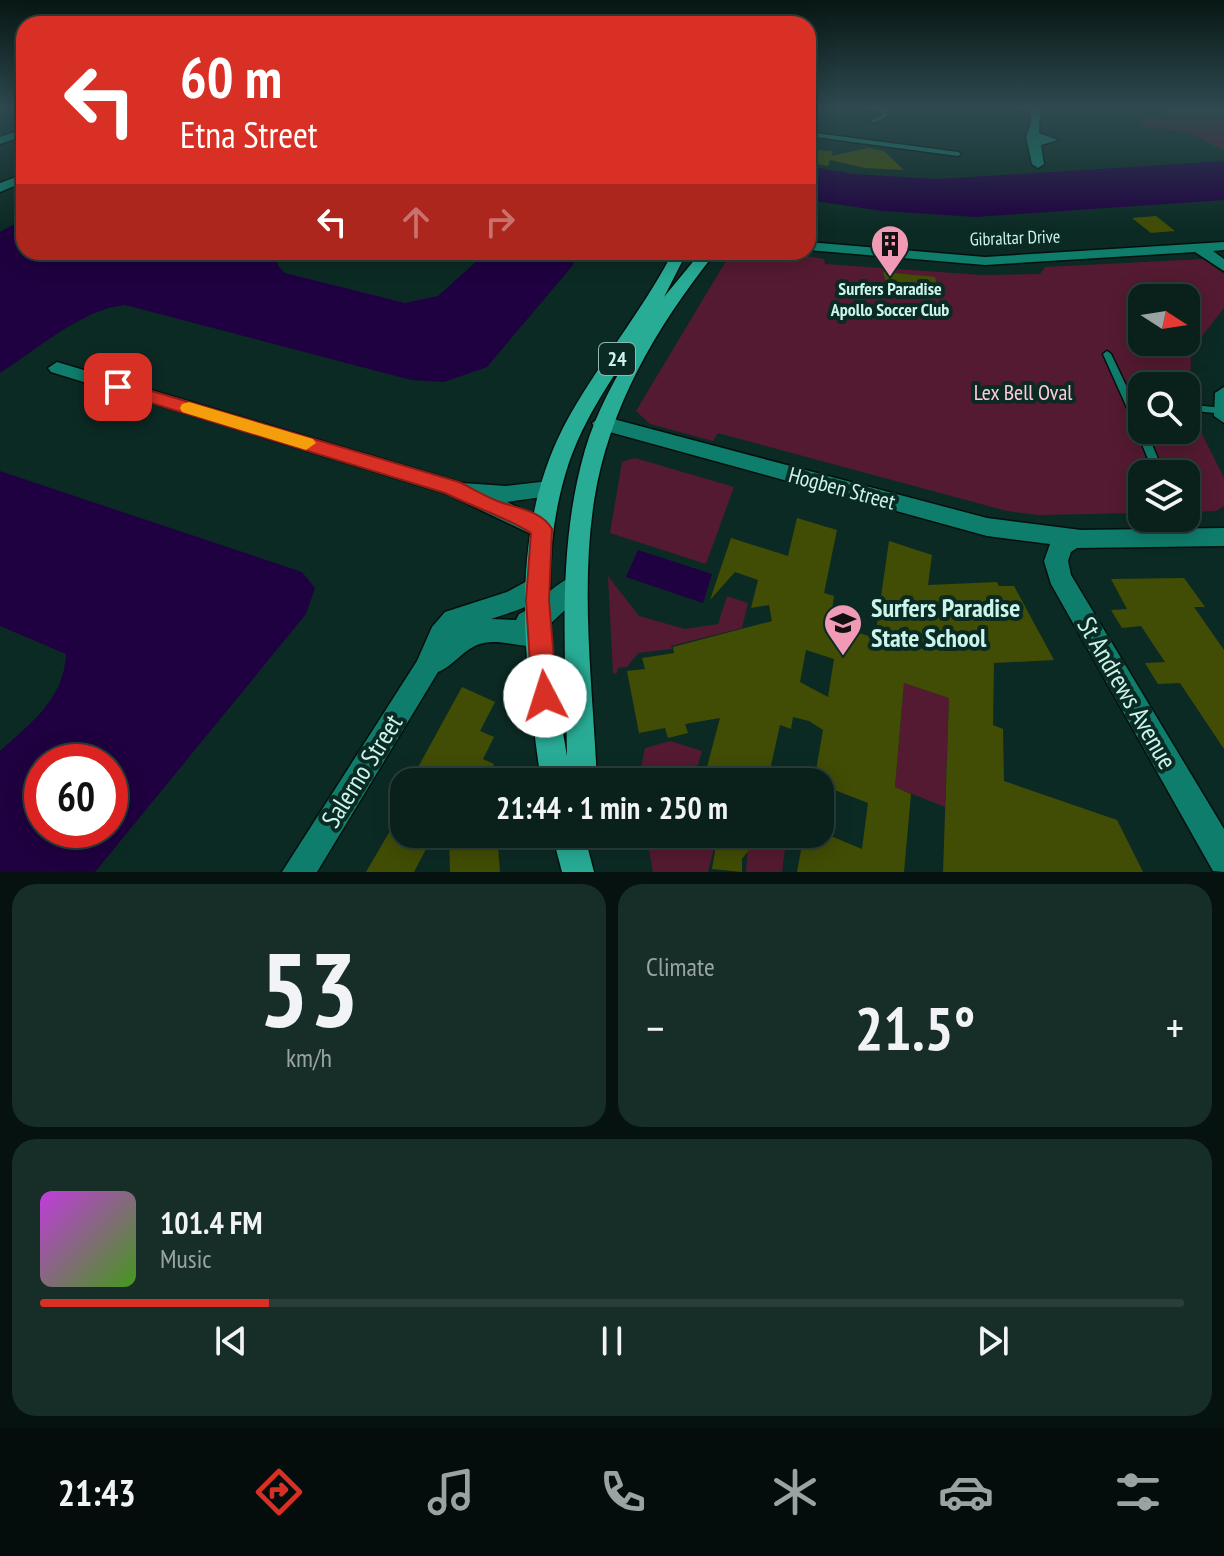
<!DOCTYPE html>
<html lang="en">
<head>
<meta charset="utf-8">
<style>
	:root { --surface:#09201b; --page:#172d28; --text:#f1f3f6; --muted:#99a3a3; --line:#293e3a; --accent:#d93025 }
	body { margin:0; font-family:"PT Sans Narrow",sans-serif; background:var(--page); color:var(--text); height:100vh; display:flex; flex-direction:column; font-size:30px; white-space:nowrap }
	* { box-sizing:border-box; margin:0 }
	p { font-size:26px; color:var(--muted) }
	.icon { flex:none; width:44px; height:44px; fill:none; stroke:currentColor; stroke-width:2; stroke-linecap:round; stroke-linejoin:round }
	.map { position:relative; height:872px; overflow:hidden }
	.panel { display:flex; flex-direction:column; gap:12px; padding:12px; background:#05120f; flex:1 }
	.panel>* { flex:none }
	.hud { position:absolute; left:16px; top:16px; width:800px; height:244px; border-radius:24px; box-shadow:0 4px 20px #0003,0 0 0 2px var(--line); background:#d93025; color:#fff; overflow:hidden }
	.needle { width:52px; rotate:102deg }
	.tools { position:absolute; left:1128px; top:284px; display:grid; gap:16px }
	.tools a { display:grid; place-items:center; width:72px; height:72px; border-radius:16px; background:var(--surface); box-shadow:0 4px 20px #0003,0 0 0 2px var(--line); font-size:40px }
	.speed { position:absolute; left:24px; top:744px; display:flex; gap:16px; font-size:40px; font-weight:700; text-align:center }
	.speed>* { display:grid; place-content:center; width:104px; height:104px; border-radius:50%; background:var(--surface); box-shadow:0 4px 20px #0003,0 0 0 2px var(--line); line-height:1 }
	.speed .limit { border:12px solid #d22; background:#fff; color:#111 }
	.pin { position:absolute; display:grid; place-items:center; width:68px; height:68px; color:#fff; margin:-34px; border-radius:16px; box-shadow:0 4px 12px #0006 }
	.me { position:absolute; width:88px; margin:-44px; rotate:355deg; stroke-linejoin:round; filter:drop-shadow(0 0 6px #0008) }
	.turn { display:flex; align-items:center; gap:28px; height:168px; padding:0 32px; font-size:36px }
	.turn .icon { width:104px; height:104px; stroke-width:2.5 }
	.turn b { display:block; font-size:56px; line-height:68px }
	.lanes { display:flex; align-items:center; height:76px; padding:0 32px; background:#0003; justify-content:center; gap:40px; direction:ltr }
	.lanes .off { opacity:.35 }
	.big { font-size:60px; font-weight:800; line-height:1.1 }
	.panel .card { flex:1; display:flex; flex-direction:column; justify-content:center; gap:12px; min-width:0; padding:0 28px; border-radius:24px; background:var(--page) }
	.panel .dial { align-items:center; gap:0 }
	.dial b { font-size:104px; line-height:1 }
	.song { display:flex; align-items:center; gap:24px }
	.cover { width:96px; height:96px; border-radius:12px; background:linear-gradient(135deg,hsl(290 70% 55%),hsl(100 70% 35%)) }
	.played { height:8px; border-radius:4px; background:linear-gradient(90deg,var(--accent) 20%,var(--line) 20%) }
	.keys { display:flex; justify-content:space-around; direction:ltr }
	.heat { display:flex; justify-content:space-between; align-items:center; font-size:44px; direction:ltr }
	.panel .tiles { flex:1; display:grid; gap:12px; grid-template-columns:1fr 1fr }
	.card:last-child { grid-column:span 2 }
	.trip { position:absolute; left:390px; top:768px; width:444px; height:80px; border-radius:24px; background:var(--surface); box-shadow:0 4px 20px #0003,0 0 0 2px var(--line); font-weight:800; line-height:80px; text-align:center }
	.tab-bar { display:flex; height:128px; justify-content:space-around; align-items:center; background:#040d0b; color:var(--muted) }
	.tab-bar .icon { width:56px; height:56px }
	.tab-bar .active { color:var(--accent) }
	.tab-bar b { font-size:36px; color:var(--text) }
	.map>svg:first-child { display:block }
</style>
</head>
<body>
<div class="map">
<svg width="1224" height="872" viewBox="0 0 1224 872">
	<rect width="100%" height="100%" fill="#0c2a24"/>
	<g fill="#541a31" fill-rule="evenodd">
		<path d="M1165 108H1224V151L1190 132 1143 127 1139 118 1166 120 1169 116Z"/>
		<path d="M746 252H784L824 259 825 264 982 275 1040 274 1045 267 1203 259 1224 274V308L1199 340 1191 355 1190 386 1195 420 1224 478V506L1216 511 1186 512V474H1142V513L1038 515 1007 511 718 433 713 441 650 424 636 411 726 261 736 254ZM1142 298H1186V342H1142ZM1142 386H1186V430H1142Z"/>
		<path d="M635 458 734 487 706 564 610 533 622 462Z"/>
		<path d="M608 576 639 616 685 629 718 624 727 596 748 603 742 628 671 646 672 649 638 653 627 667 618 668 617 673 613 674Z"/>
		<path d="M904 683 949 698 945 807 895 787Z"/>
		<path d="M670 741 702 751 693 782H638L645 748Z"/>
		<path d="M646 834H701L716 840 708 872H653Z"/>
		<path d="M749 834H787L782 872H746Z"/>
	</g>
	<g fill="#1f0040" fill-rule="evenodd">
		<path d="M1224 161V200L976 217 883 211 808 200V166L853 174 939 179Z"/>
		<path d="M24 219V252H213C237 258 257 252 282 252L277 259 278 266 285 273 405 303 438 296 487 252H568L575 258 573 265 487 367 444 382 411 380 125 305C80 310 38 349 0 373V232Z"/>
		<path d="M0 471 302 572 315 588 306 614 95 872H0V751C31 723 64 699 66 654L0 626ZM110 762V830H42V762Z"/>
		<path d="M638 550 712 574 703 603 626 577Z"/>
	</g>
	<g fill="#414d04" fill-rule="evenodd">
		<path d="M868 148 884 151 904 170 865 168 830 160 828 166 812 163 819 150 833 151 831 156Z"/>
		<path d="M1156 216 1175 231 1151 233 1132 218Z"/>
		<path d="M883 272 935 277 938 291 887 286Z"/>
		<path d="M797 518 837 530 824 593 834 596 830 624 875 638 889 541 932 555 928 585 997 582 999 586H1014L1054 660 994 663 993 725 1003 729 1004 781 1117 820 1143 872H943L949 698 904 683 895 787 911 794 904 872H797L804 834H826L862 849 868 803 814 782 823 730 809 721 793 717 791 729 780 725 770 770 761 766 757 782H703L720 718 685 724 688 733 668 738 665 728 639 733 627 671 645 669 642 658 674 653 673 647 772 621 769 605 751 608 758 580 735 572 710 600 731 538 788 556ZM806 650 834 659 828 697 800 682Z"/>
		<path d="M1184 578 1205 607H1194L1224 650V749L1180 683 1158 684 1145 663 1165 662 1141 626 1122 628 1111 610 1127 609 1111 579Z"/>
		<path d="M462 687 495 702 480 731 494 737 483 759 494 764 485 782H410Z"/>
		<path d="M404 807V834H434L414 872H366Z"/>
		<path d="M449 834H497L500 872H450Z"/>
		<path d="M718 834 752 846 742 859V872L712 869Z"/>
	</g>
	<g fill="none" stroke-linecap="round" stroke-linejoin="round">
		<g stroke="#05100d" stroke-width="3">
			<g id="lane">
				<path d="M868 108 883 109 888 116 876 122H872V120L882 115 879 111Z"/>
				<path d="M808 132 958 152 961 154 958 156 808 136Z"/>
				<path d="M1107 351 1111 354 1132 398 1142 399V405H1135L1142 421V430H1146L1161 466 1160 469H1152L1151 466 1124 401 1103 354Z"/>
				<path d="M1186 404 1222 408H1224V414L1186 410Z"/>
			</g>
		</g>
		<g stroke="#05100d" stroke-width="3">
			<g id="street">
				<path d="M1030 108H1040L1039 133 1058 140 1041 145 1044 164 1038 168 1032 164 1026 137 1031 123Z"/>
				<path d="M24 174V182L0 192V183Z"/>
				<path d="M808 242 985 257 1224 242V250L1213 251 1224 259V271L1195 252 985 265 808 250Z"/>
				<path d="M57 362 462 483 506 486 549 481 557 483 560 489 557 495 507 502 549 523 552 529 549 535 541 538 533 535 445 493 51 372 48 368Z"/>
				<path d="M1224 387V423L1214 416 1215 393Z"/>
				<path d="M602 416 987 518 1081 530 1224 528V546L1077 548 1071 552 1068 561 1071 575 1224 829V872L1213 871 1051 584 1044 561 1050 544 987 536 595 428 592 423Z"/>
				<path d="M538 575 547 579 550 586C541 606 510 612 491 619L516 620 519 614C541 606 562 570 584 578L587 585 584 592 547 627 552 636 548 644C527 652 503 637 480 644 463 649 454 666 438 672L317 872H282L417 661 432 627 445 612 507 592Z"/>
			</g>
		</g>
		<g stroke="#05100d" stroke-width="3">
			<path id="secondary" d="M24 129V136L0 144V137Z"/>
		</g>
		<g stroke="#05100d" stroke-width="3">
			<g id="primary">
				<path d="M673 252H687L664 297 701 252H716C657 326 609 406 594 501 580 593 593 689 597 782H541C525 664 507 539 563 428 595 367 641 314 673 252ZM635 344C616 378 596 412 585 450 556 550 566 653 567 756 551 663 538 564 566 472 580 425 608 384 635 344Z"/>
				<path d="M552 834H584L594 872H562Z"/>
			</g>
		</g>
		<use href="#lane" fill="#0f7d6c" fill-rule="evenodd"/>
		<use href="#street" fill="#0f7d6c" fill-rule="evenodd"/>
		<use href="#secondary" fill="#0f7d6c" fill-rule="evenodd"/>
		<use href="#primary" fill="#28ac96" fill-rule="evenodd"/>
	</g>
	<linearGradient id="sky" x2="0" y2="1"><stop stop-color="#071714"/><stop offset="0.47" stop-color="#2e4a50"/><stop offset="1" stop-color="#2e4a50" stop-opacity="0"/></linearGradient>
	<rect width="1224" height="230" fill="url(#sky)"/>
	<path fill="#d93025" stroke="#8d1f18" stroke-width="2" d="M118 381 459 482C472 488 486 497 500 502 517 508 542 511 552 529L549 600 557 696 554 705 545 708 536 705 532 696 526 600 531 533C504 516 473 507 445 493L112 391 110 387Z"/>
	<path fill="#f59e0b" d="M189 402 313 439 316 443 306 450 182 412 180 408 182 404Z"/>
	<defs>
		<g id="building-pin" transform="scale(2)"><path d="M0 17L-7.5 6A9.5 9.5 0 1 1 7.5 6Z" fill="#f09ab6" stroke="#0c2a24"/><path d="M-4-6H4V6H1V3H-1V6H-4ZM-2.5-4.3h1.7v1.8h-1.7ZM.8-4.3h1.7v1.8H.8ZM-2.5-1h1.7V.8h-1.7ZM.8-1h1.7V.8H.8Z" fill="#111"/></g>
		<g id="school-pin" transform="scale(2)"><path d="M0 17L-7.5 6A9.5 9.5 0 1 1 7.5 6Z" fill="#f09ab6" stroke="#0c2a24"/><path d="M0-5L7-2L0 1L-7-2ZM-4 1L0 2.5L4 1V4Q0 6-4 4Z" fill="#111"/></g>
	</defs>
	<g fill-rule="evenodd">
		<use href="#building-pin" x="890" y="244"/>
		<use href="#school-pin" x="843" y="623"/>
	</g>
	<g text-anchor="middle" stroke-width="8" stroke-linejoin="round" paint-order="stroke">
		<g font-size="18" fill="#caf5eb" stroke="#0c2a24">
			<text transform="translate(1015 238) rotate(-2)" y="6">Gibraltar Drive</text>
		</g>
		<g font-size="18" font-weight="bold" fill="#caf5eb" stroke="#0c2a24">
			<text x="890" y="295">Surfers Paradise<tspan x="890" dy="21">Apollo Soccer Club</tspan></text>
		</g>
		<rect fill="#0c2a24" stroke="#91b8af" stroke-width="2" x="599" y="343" width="36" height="32" rx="6"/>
		<g font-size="20" font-weight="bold" fill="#caf5eb">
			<text x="617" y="366">24</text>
		</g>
		<g font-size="22" fill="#fdccda" stroke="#0c2a24">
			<text x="1023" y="400">Lex Bell Oval</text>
		</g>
		<g font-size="22" fill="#caf5eb" stroke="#0c2a24">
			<text transform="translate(842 488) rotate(15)" y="8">Hogben Street</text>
		</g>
		<g font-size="26" font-weight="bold" fill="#caf5eb" stroke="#0c2a24" text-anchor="start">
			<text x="871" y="617">Surfers Paradise<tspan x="871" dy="30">State School</tspan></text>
		</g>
		<g font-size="26" fill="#caf5eb" stroke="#0c2a24">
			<text transform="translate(1127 693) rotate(60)" y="9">St Andrews Avenue</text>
			<text transform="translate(362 771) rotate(-58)" y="9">Salerno Street</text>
		</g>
	</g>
</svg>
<div class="tools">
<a><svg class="needle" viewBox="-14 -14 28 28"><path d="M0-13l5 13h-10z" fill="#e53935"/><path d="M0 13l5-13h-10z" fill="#99a3a3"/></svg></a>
<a><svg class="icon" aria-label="search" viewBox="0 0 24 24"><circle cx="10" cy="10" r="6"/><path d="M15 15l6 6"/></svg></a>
<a><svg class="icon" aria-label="layers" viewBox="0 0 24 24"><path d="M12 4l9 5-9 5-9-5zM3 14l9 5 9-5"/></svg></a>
</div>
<div class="speed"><div class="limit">60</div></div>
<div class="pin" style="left:118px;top:387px;background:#d93025"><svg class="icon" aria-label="arrive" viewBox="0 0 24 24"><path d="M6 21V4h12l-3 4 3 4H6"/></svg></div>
<svg class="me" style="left:545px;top:696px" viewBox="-20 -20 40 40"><circle r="19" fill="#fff"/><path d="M0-13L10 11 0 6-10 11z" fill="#d93025"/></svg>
<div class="trip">21:44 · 1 min · 250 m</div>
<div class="hud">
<div class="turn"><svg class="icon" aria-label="left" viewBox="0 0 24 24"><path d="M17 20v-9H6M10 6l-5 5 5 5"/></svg><div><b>60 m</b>Etna Street</div></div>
<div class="lanes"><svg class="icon" aria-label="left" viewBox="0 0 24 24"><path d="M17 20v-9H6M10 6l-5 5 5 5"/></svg><svg class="icon off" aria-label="ahead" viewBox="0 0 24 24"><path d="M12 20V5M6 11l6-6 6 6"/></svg><svg class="icon off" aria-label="right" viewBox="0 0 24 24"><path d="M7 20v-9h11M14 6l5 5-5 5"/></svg></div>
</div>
</div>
<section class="panel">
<div class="tiles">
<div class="card dial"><b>53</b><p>km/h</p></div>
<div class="card"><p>Climate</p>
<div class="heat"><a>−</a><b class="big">21.5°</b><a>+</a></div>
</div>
<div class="card">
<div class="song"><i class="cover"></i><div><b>101.4 FM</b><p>Music</p></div></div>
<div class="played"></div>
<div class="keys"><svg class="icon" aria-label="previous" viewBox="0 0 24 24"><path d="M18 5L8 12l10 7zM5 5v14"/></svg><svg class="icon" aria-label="pause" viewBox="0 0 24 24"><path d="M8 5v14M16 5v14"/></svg><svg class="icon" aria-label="next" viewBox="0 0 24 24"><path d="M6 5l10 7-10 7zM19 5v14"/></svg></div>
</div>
</div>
</section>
<nav class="tab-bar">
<b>21:43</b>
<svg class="icon active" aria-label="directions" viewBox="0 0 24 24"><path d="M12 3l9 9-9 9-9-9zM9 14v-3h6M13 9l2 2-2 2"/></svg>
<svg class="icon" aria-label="music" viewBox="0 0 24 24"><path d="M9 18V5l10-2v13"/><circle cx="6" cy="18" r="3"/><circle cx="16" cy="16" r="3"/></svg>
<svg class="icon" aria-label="phone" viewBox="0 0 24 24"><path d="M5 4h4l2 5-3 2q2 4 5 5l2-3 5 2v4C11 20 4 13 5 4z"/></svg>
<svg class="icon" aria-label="climate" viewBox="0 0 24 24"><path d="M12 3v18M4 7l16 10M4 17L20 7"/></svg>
<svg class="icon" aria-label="car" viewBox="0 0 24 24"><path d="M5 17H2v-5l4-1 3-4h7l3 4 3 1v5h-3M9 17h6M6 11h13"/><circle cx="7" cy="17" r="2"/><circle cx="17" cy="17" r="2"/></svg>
<svg class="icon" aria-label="filters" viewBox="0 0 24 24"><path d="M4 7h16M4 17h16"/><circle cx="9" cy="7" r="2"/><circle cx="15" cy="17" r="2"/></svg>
</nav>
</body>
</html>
